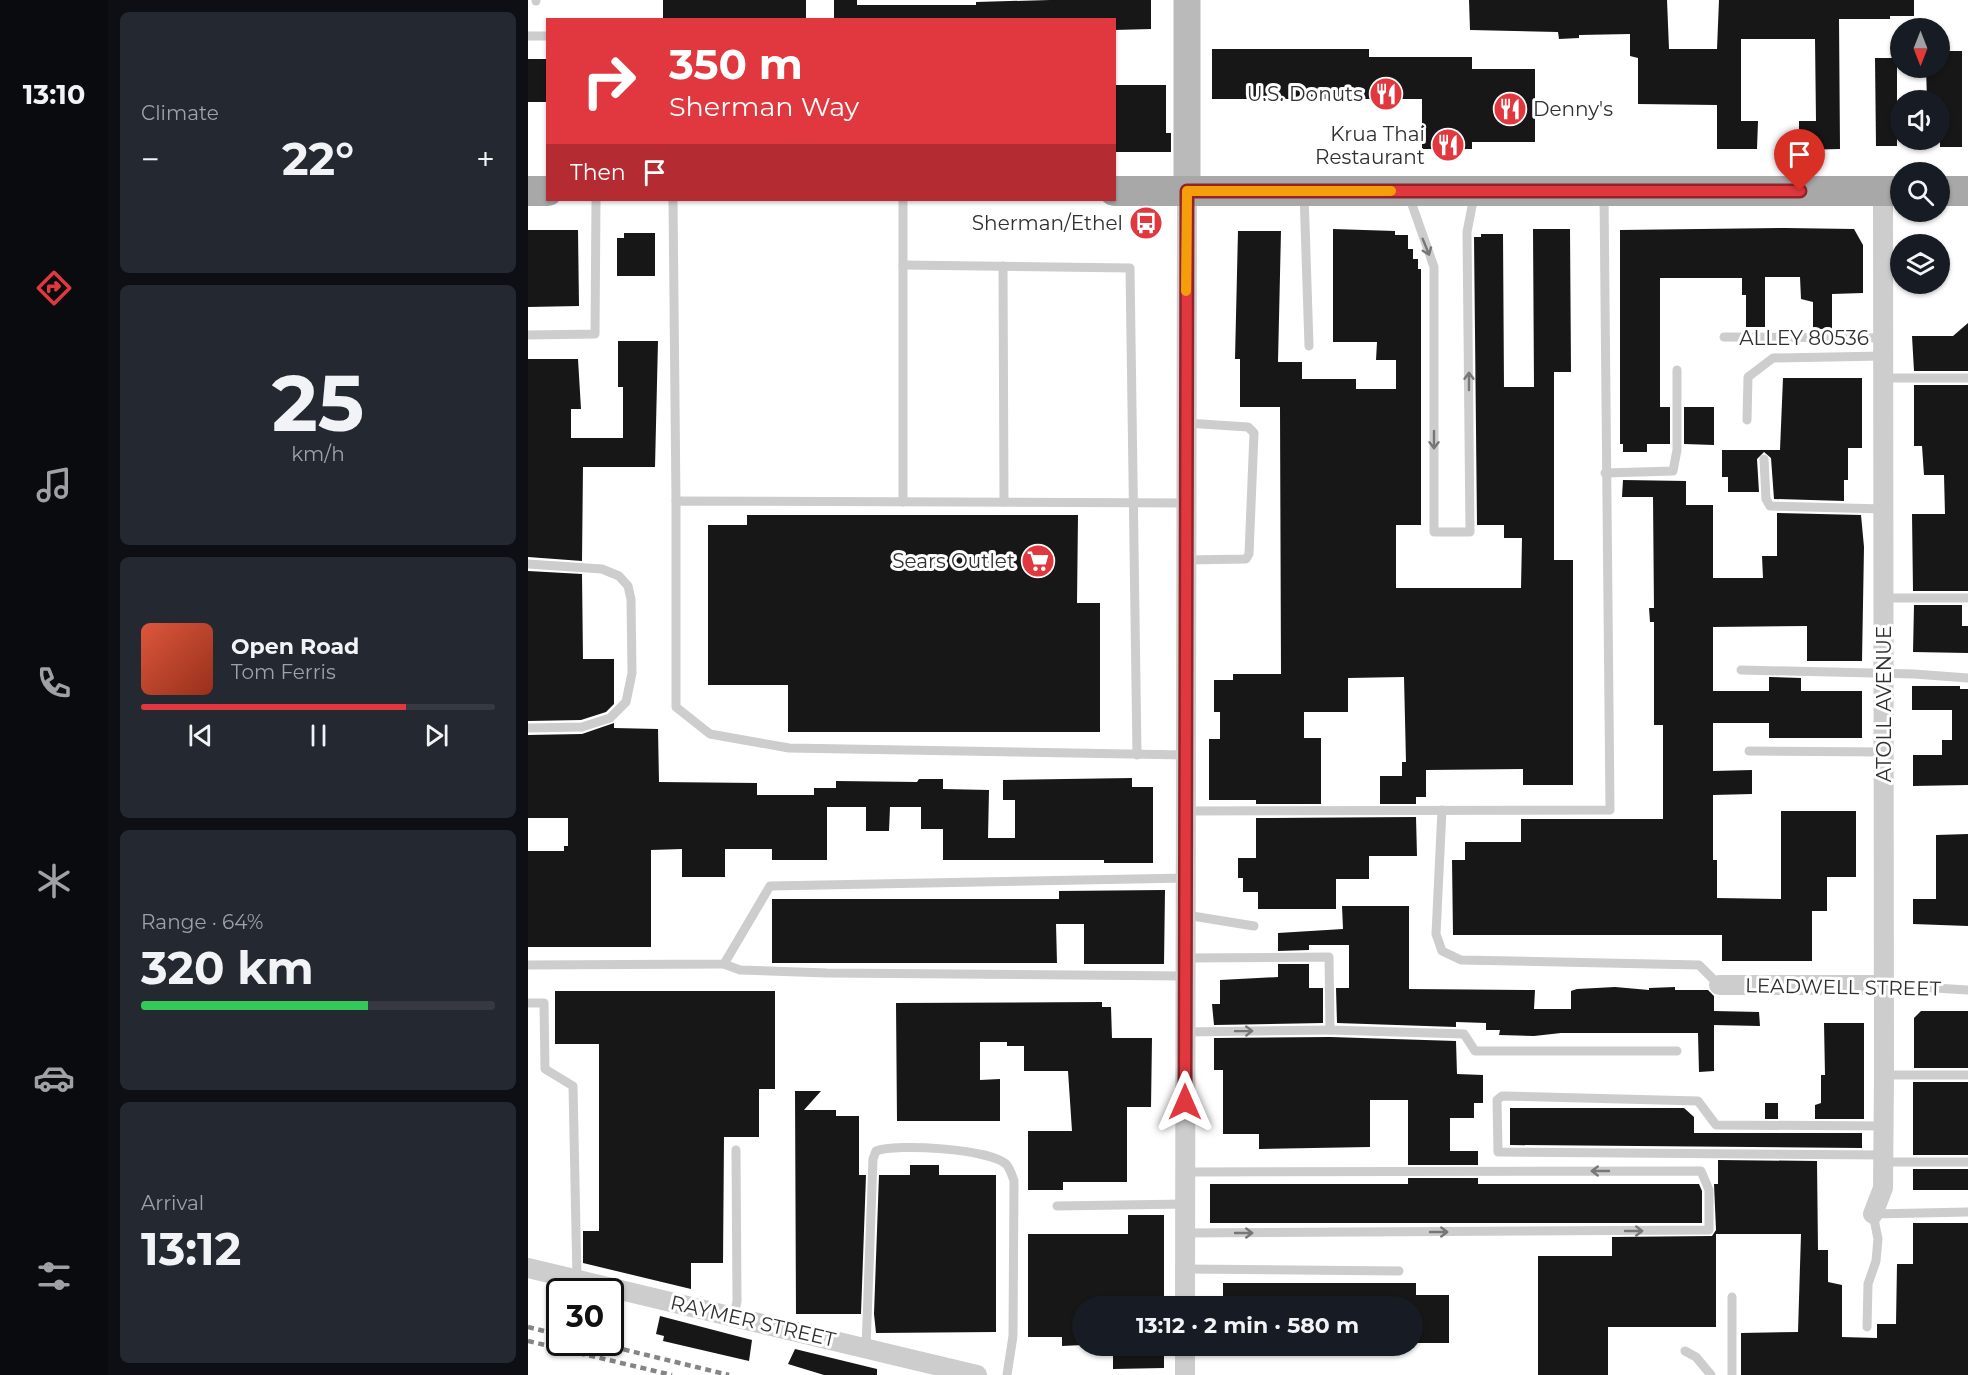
<!DOCTYPE html>
<html lang="en">
<head>
<meta charset="utf-8">
<style>
	:root { --surface:#171b24; --page:#242831; --text:#f1f3f6; --muted:#9ea1a6; --line:#363941; --accent:#e1383f }
	body { margin:0; font-family:Montserrat,sans-serif; background:var(--page); color:var(--text); height:100vh; display:flex; flex-direction:column; font-size:22px; white-space:nowrap }
	* { box-sizing:border-box; margin:0 }
	p { font-size:20px; color:var(--muted) }
	.icon { flex:none; width:33px; height:33px; fill:none; stroke:currentColor; stroke-width:2; stroke-linecap:round; stroke-linejoin:round }
	.map { position:relative; flex:1; overflow:hidden }
	.panel { display:flex; flex-direction:column; gap:12px; padding:12px; background:#0d0f14; width:420px }
	.panel>* { flex:none }
	.top-card { position:absolute; left:18px; top:18px; width:570px; height:183px; border-radius:0px; box-shadow:0 2px 4px #0004; background:#e1383f; color:#fff; overflow:hidden }
	.needle { width:39px; rotate:180deg }
	.buttons { position:absolute; left:1362px; top:18px; display:grid; gap:12px }
	.buttons a { display:grid; place-items:center; width:60px; height:60px; border-radius:50%; background:var(--surface); box-shadow:0 2px 4px #0004; font-size:30px }
	.speed { position:absolute; left:18px; top:1278px; display:flex; gap:12px; font-size:30px; font-weight:700; text-align:center }
	.speed>* { display:grid; place-content:center; width:78px; height:78px; border-radius:50%; background:var(--surface); box-shadow:0 2px 4px #0004; line-height:1 }
	.speed .limit { border:3px solid #111; border-radius:9px; background:#fff; color:#111 }
	.pin { position:absolute; display:grid; place-items:center; width:51px; height:51px; color:#fff; margin:-62px -26px; border-radius:50% 50% 50% 0; rotate:-45deg; box-shadow:0 0 6px #0007 }
	.pin .icon { rotate:45deg }
	.me { position:absolute; width:66px; margin:-33px; rotate:0deg; stroke-linejoin:round; filter:drop-shadow(0 0 4px #0008) }
	.turn { display:flex; align-items:center; gap:21px; height:126px; padding:0 24px; font-size:27px }
	.turn .icon { width:78px; height:78px; stroke-width:2.5 }
	.turn b { display:block; font-size:42px; line-height:51px }
	.then { display:flex; align-items:center; height:57px; padding:0 24px; background:#0003; gap:12px; font-size:22px }
	.big { font-size:45px; font-weight:700; line-height:1.1 }
	.panel .card { flex:1; display:flex; flex-direction:column; justify-content:center; gap:9px; min-width:0; padding:0 21px; border-radius:9px; background:var(--page) }
	.panel .dial { align-items:center; gap:0 }
	.dial b { font-size:78px; line-height:1 }
	.song { display:flex; align-items:center; gap:18px }
	.cover { width:72px; height:72px; border-radius:9px; background:linear-gradient(135deg,hsl(10 70% 55%),hsl(10 70% 35%)) }
	.played { height:6px; border-radius:3px; background:linear-gradient(90deg,var(--accent) 75%,var(--line) 75%) }
	.keys { display:flex; justify-content:space-around; direction:ltr }
	.heat { display:flex; justify-content:space-between; align-items:center; font-size:33px; direction:ltr }
	.charge { height:9px; border-radius:4px; background:linear-gradient(90deg,#34c759 64%,var(--line) 0) }
	.trip { position:absolute; left:544px; top:1296px; width:351px; height:60px; border-radius:30px; background:var(--surface); box-shadow:0 2px 4px #0004; font-weight:700; line-height:60px; text-align:center }
	main { display:flex; flex:1; min-height:0 }
	.menu { display:flex; flex-direction:column; width:108px; justify-content:space-around; align-items:center; background:#090b0e; color:var(--muted) }
	.menu .icon { width:42px; height:42px }
	.menu .active { color:var(--accent) }
	.menu b { font-size:27px; color:var(--text) }
	.map>svg:first-child { display:block }
</style>
</head>
<body>
<main>
<nav class="menu">
<b>13:10</b>
<svg class="icon active" aria-label="directions" viewBox="0 0 24 24"><path d="M12 3l9 9-9 9-9-9zM9 14v-3h6M13 9l2 2-2 2"/></svg>
<svg class="icon" aria-label="music" viewBox="0 0 24 24"><path d="M9 18V5l10-2v13"/><circle cx="6" cy="18" r="3"/><circle cx="16" cy="16" r="3"/></svg>
<svg class="icon" aria-label="phone" viewBox="0 0 24 24"><path d="M5 4h4l2 5-3 2q2 4 5 5l2-3 5 2v4C11 20 4 13 5 4z"/></svg>
<svg class="icon" aria-label="climate" viewBox="0 0 24 24"><path d="M12 3v18M4 7l16 10M4 17L20 7"/></svg>
<svg class="icon" aria-label="car" viewBox="0 0 24 24"><path d="M5 17H2v-5l4-1 3-4h7l3 4 3 1v5h-3M9 17h6M6 11h13"/><circle cx="7" cy="17" r="2"/><circle cx="17" cy="17" r="2"/></svg>
<svg class="icon" aria-label="filters" viewBox="0 0 24 24"><path d="M4 7h16M4 17h16"/><circle cx="9" cy="7" r="2"/><circle cx="15" cy="17" r="2"/></svg>
</nav>
<section class="panel">
<div class="card"><p>Climate</p>
<div class="heat"><a>−</a><b class="big">22°</b><a>+</a></div>
</div>
<div class="card dial"><b>25</b><p>km/h</p></div>
<div class="card">
<div class="song"><i class="cover"></i><div><b>Open Road</b><p>Tom Ferris</p></div></div>
<div class="played"></div>
<div class="keys"><svg class="icon" aria-label="previous" viewBox="0 0 24 24"><path d="M18 5L8 12l10 7zM5 5v14"/></svg><svg class="icon" aria-label="pause" viewBox="0 0 24 24"><path d="M8 5v14M16 5v14"/></svg><svg class="icon" aria-label="next" viewBox="0 0 24 24"><path d="M6 5l10 7-10 7zM19 5v14"/></svg></div>
</div>
<div class="card"><p>Range · 64%</p><b class="big">320 km</b><div class="charge"></div></div>
<div class="card"><p>Arrival</p><b class="big">13:12</b></div>
</section>
<div class="map">
<svg width="1440" height="1375" viewBox="0 0 1440 1375">
	<rect width="100%" height="100%" fill="#fff"/>
	<g fill="#171717">
		<rect x="135" y="0" width="143" height="18"/>
		<path d="M306 0H329V5H448V2L522 0H623V29L586 30V20H306Z"/>
		<path d="M941 0H1139L1141 49H1189L1191 0H1386V16H1362V19H1311L1312 149 1271 150V121H1288L1287 39H1213V121H1230L1229 149H1189V105L1110 104V58L1102 56V34L1051 35V38L1031 39 1030 32 942 30Z"/>
		<path d="M684 49H841V57H944V69H1007V142H944V149H894V99H684Z"/>
		<path d="M1412 51H1434V147H1412V100H1399L1398 68H1412Z"/>
		<path d="M1347 58H1369V146H1348Z"/>
		<rect x="0" y="59" width="20" height="43"/>
		<path d="M586 85H638V133H643V152H586Z"/>
		<path d="M1257 228 1326 229 1335 245V293L1304 294V329H1285V302L1273 299 1272 277H1237V327H1218V295H1214V278H1132V407H1142V444H1119V452H1095V444H1092V230Z"/>
		<path d="M805 229 867 231V235H880V249H885V259H890V269H893V525H868V588H993L994 538H976V525H949L946 237H953V234H975L976 387H1006L1005 229H1042L1043 372H1026V560H1045V785H995V769L898 770V797H888V804H852V776H874V762H878L876 677 820 678V712H776V738H793V804H728V800H681V739H692V712H686V680H705V674H753L752 407H712V359H707L710 231H753L750 362H774V379H828V389H868V360H848L849 342H805Z"/>
		<path d="M0 230H50L51 306 0 307Z"/>
		<path d="M96 233H127V276H89V238H96Z"/>
		<path d="M1440 323V371H1386L1384 336H1425Z"/>
		<path d="M90 341H130L127 467H55L54 561 0 557V359H50L53 409H43V438H95V387H90Z"/>
		<path d="M1255 378H1334V448H1320V480H1316V501L1246 499 1243 458 1236 452 1229 459 1231 492H1200V477H1194V450H1252Z"/>
		<path d="M1386 385H1440V591H1385L1384 514H1417L1416 475H1396L1394 446H1386Z"/>
		<path d="M1156 407H1186V445L1156 444Z"/>
		<path d="M1095 480 1158 481V505H1185V578H1235L1234 556H1249V513L1333 515 1336 547 1334 661H1279V626L1185 627V691H1241V677L1273 678V691H1334V738H1241V723H1185V771L1224 770V794L1185 795V860H1189V898L1253 899V811H1328V877H1299V911H1284V961H1194V935H925L924 860H937V842H993V819H1135V725H1126V622H1122L1121 608H1126L1125 497H1094Z"/>
		<path d="M219 515H550L549 603H572V732H260V685H180V525H219Z"/>
		<path d="M0 571 54 574 55 659H86V704L78 712 53 720 0 721Z"/>
		<path d="M1386 605H1434V626H1440V653L1385 652Z"/>
		<path d="M1384 686H1432V689H1440V785L1385 786V755H1414V740H1424V710H1384Z"/>
		<path d="M86 723V728L130 729 131 782 229 783V795H286V788H308V781L389 782 391 779H415V789L461 790 460 838H487V800H475V780L604 778V787H625V863H576V860H415V829H393V807H362L361 831H338V807H299V860H244V849H197V877H154V849L123 850V947H0V851H36V846H40V818H0V735L54 734Z"/>
		<path d="M888 817 889 856H841V879H808V909H730V892H715V878H710V858H728V818Z"/>
		<path d="M1440 834V926L1385 924V899H1408V835Z"/>
		<path d="M637 890 636 964H556V924H528L529 963H244V899H531V891Z"/>
		<path d="M814 906H881V989L1007 990 1006 1009H1043V991L1049 989 1087 987 1121 990V988L1147 987V990H1180L1186 996V1011L1231 1012 1232 1026 1186 1025V1071L1171 1072 1170 1033H1033L1006 1036 971 1035 972 1030H958V1023L928 1022V1027L809 1023 808 988H821V945H781V950L750 951V933L815 929Z"/>
		<path d="M750 964H781V988H795V1023L686 1025 684 1004H692V980L750 977Z"/>
		<path d="M27 991H247V1089H231V1137H196L195 1263H163V1289L55 1263V1231H71V1044H27Z"/>
		<path d="M574 1002V1007H583L584 1038H624L623 1107H599V1182H535V1190H500V1131H544L540 1071H496V1046H479V1042H452V1080L472 1079V1121H369L368 1003Z"/>
		<path d="M1393 1011H1440V1068H1386V1018Z"/>
		<path d="M1296 1023H1336V1119H1287V1105L1293 1103V1075H1297Z"/>
		<path d="M802 1037 928 1041 929 1074 955 1075V1103H946V1118H922V1151H950V1165H880V1100H842V1147L731 1149V1134H695V1070H686V1038Z"/>
		<rect x="1385" y="1082" width="55" height="73"/>
		<path d="M267 1091H293L276 1110H308V1116H331V1175H338L333 1314H268Z"/>
		<rect x="1237" y="1103" width="13" height="16"/>
		<path d="M982 1108H1156L1166 1117V1133H1334V1148L982 1145Z"/>
		<path d="M1190 1160 1289 1161 1290 1250H1300V1282L1314 1285V1337L1349 1338V1324H1368L1369 1264H1385V1223H1440V1375H1213V1333L1270 1332 1273 1234H1188V1327H1080V1375H1010V1256H1084V1237L1184 1236 1188 1230 1186 1184H1190Z"/>
		<path d="M382 1165H411V1175H468V1332L348 1333 346 1314 351 1175H382Z"/>
		<rect x="1385" y="1169" width="55" height="21"/>
		<path d="M880 1178H950V1184H1171L1174 1191V1223H682V1184H880Z"/>
		<path d="M600 1215H636V1306H555V1345L534 1346V1337H500V1234H600Z"/>
		<path d="M695 1283H888V1295H921V1343H885V1306H695Z"/>
		<path d="M132 1316 224 1340 221 1361 135 1341 136 1336 128 1334Z"/>
		<path d="M585 1346H636V1368L585 1369Z"/>
		<path d="M267 1349 349 1369V1375H296L260 1364Z"/>
	</g>
	<g fill="none" stroke-linecap="round" stroke-linejoin="round">
		<g stroke="#cdcdcd" stroke-width="9">
			<path d="M8 0V1"/>
			<path d="M0 36H20"/>
			<path d="M776 193 781 346"/>
			<path d="M881 196 906 267V532H942L939 232 946 196"/>
			<path d="M145 200 148 501"/>
			<path d="M375 265 602 268 609 755"/>
			<path d="M475 266 476 502"/>
			<path d="M0 335 67 334 68 200"/>
			<path d="M1196 337 1356 338"/>
			<path d="M1356 378H1440"/>
			<path d="M1219 420 1220 377 1245 358 1356 356"/>
			<path d="M658 423 720 427 726 433 721 554 718 559 658 560"/>
			<path d="M1236 459 1238 499 1242 506 1356 509"/>
			<path d="M1077 473 1145 471 1149 450V370"/>
			<path d="M375 502V200"/>
			<path d="M0 564 74 569 91 576 100 586 103 599 104 673 98 702 82 718 54 727 0 728"/>
			<path d="M1356 598H1440"/>
			<path d="M1213 670 1386 674 1440 678"/>
			<path d="M1221 751 1357 752"/>
			<path d="M658 755 261 748 182 734 148 707V501L658 503"/>
			<path d="M914 810 908 934 914 951 933 960 1171 965 1191 985"/>
			<path d="M658 811 1082 810 1076 195"/>
			<path d="M658 915 726 926"/>
			<path d="M658 958 801 957 802 1030 936 1034 947 1051H1149"/>
			<path d="M196 964 212 970 299 973 658 976"/>
			<path d="M0 965 196 964 242 886 658 878"/>
			<path d="M1357 985 1440 990"/>
			<path d="M0 1003H16L17 1069 45 1086 49 1279"/>
			<path d="M658 1032 802 1030"/>
			<path d="M1356 1075H1440"/>
			<path d="M1356 1155 970 1152 969 1100 974 1096 1170 1101 1188 1125 1356 1126"/>
			<path d="M1356 1162H1440"/>
			<path d="M657 1172 1173 1171 1181 1190V1230L657 1233"/>
			<path d="M529 1206 657 1204"/>
			<path d="M657 1269 871 1271"/>
			<path d="M1204 1297V1375"/>
			<path d="M206 1317 209 1301 208 1150"/>
			<path d="M1339 1327 1340 1284 1348 1261 1350 1239 1345 1214 1440 1212"/>
			<path d="M338 1348 345 1159 348 1151C368 1143 462 1149 478 1164 482 1168 484 1175 486 1181L485 1336 479 1375"/>
			<path d="M1157 1351 1168 1357 1183 1375"/>
		</g>
		<g stroke="#cdcdcd" stroke-width="20">
			<path d="M1191 985H1357"/>
			<path d="M1345 1214 1355 1188 1356 1075 1355 191"/>
			<path d="M0 1268 449 1375"/>
			<path d="M657 1306 659 191"/>
			<path d="M657 1375V1346"/>
		</g>
		<path stroke="#bababa" stroke-width="27" d="M659 0V191"/>
		<g stroke="#a8a8a8" stroke-width="30">
			<path d="M0 191H20"/>
			<path d="M586 191H1372"/>
			<path d="M1412 191H1440"/>
		</g>
		<g stroke="#858585" stroke-width="4.5" stroke-dasharray="6 4.5" stroke-linecap="butt">
			<path d="M0 1327 32 1335"/>
			<path d="M0 1341 144 1375"/>
			<path d="M65 1342 201 1375"/>
		</g>
	</g>
	<defs><path id="oneway-shaft" d="M-6 0H5M1.5-3L5.5 0L1.5 3" fill="none" stroke-width="1.6" stroke-linecap="round" stroke-linejoin="round" transform="scale(1.5)"/></defs>
	<g stroke="#777">
		<use href="#oneway-shaft" transform="translate(898 247) rotate(68)"/>
		<use href="#oneway-shaft" transform="translate(941 381) rotate(-90)"/>
		<use href="#oneway-shaft" transform="translate(906 440) rotate(90)"/>
		<use href="#oneway-shaft" transform="translate(716 1031) rotate(-1)"/>
		<use href="#oneway-shaft" transform="translate(1072 1171) rotate(180)"/>
		<use href="#oneway-shaft" transform="translate(1106 1231)"/>
		<use href="#oneway-shaft" transform="translate(911 1232)"/>
		<use href="#oneway-shaft" transform="translate(716 1233)"/>
	</g>
	<g fill="none" stroke-linecap="round" stroke-linejoin="round">
		<g stroke="#922429" stroke-width="15">
			<path id="route" d="M657 1102 659 191H1272"/>
		</g>
		<use href="#route" stroke="#e1383f" stroke-width="10"/>
		<path stroke="#f59e0b" stroke-width="10" d="M658 291 659 191H863"/>
	</g>
	<defs>
		<g id="restaurant-disc" transform="scale(1.725)"><circle r="9.5" fill="#e1383f" stroke="#fff"/><path d="M-5-6h1v4h1v-4h1v4h1v-4h1v5L-1.5 .5V6h-2V.5L-5-1ZM5-6V6H3V1.5H1.5Q1.5-4 5-6Z" fill="#fff"/></g>
		<g id="bus-disc" transform="scale(1.725)"><circle r="9.5" fill="#e1383f" stroke="#fff"/><path d="M-5-6H5V4H4V6H2V4H-2V6H-4V4H-5ZM-3.5-4V0h7V-4ZM-3.5 1.2v1.5H-2V1.2ZM2 1.2v1.5H3.5V1.2Z" fill="#fff"/></g>
		<g id="supermarket-disc" transform="scale(1.725)"><circle r="9.5" fill="#e1383f" stroke="#fff"/><path d="M-6-5.5h2.5l.6 2H6L4.5 2H-2.5L-4.4-4H-6ZM-1.5 3.2a1.3 1.3 0 1 0 .1 0ZM3 3.2a1.3 1.3 0 1 0 .1 0Z" fill="#fff"/></g>
	</defs>
	<g fill-rule="evenodd">
		<use href="#restaurant-disc" x="858" y="94"/>
		<use href="#restaurant-disc" x="982" y="109"/>
		<use href="#restaurant-disc" x="920" y="145"/>
		<use href="#bus-disc" x="618" y="223"/>
		<use href="#supermarket-disc" x="510" y="561"/>
	</g>
	<g text-anchor="middle" stroke-width="6" stroke-linejoin="round" paint-order="stroke">
		<g font-size="20" fill="#303030" stroke="#fff" text-anchor="end">
			<text x="835" y="101">U.S. Donuts</text>
			<text x="1005" y="116" text-anchor="start">Denny's</text>
			<text x="897" y="141">Krua Thai<tspan x="897" dy="23">Restaurant</tspan></text>
			<text x="595" y="230">Sherman/Ethel</text>
			<text x="487" y="568">Sears Outlet</text>
		</g>
		<g font-size="20" fill="#303030" stroke="#fff">
			<text x="1276" y="345">ALLEY 80536</text>
			<text transform="translate(1356 704) rotate(-90)" y="7">ATOLL AVENUE</text>
			<text transform="translate(1315 987) rotate(1)" y="7">LEADWELL STREET</text>
			<text transform="translate(225 1321) rotate(13)" y="7">RAYMER STREET</text>
		</g>
	</g>
</svg>
<div class="buttons">
<a><svg class="needle" viewBox="-14 -14 28 28"><path d="M0-13l5 13h-10z" fill="#e53935"/><path d="M0 13l5-13h-10z" fill="#9ea1a6"/></svg></a>
<a><svg class="icon" aria-label="sound" viewBox="0 0 24 24"><path d="M4 9h4l5-4v14l-5-4H4zM17 9q2 3 0 6"/></svg></a>
<a><svg class="icon" aria-label="search" viewBox="0 0 24 24"><circle cx="10" cy="10" r="6"/><path d="M15 15l6 6"/></svg></a>
<a><svg class="icon" aria-label="layers" viewBox="0 0 24 24"><path d="M12 4l9 5-9 5-9-5zM3 14l9 5 9-5"/></svg></a>
</div>
<div class="speed"><div class="limit">30</div></div>
<div class="pin" style="left:1272px;top:191px;background:#d93025"><svg class="icon" aria-label="arrive" viewBox="0 0 24 24"><path d="M6 21V4h12l-3 4 3 4H6"/></svg></div>
<svg class="me" style="left:657px;top:1102px" viewBox="-20 -20 40 40"><path d="M0-17L14 15 0 8-14 15z" fill="#e1383f" stroke="#fff" stroke-width="4"/></svg>
<div class="trip">13:12 · 2 min · 580 m</div>
<div class="top-card">
<div class="turn"><svg class="icon" aria-label="right" viewBox="0 0 24 24"><path d="M7 20v-9h11M14 6l5 5-5 5"/></svg><div><b>350 m</b>Sherman Way</div></div>
<div class="then">Then<svg class="icon" aria-label="arrive" viewBox="0 0 24 24"><path d="M6 21V4h12l-3 4 3 4H6"/></svg></div>
</div>
</div>
</main>
</body>
</html>
